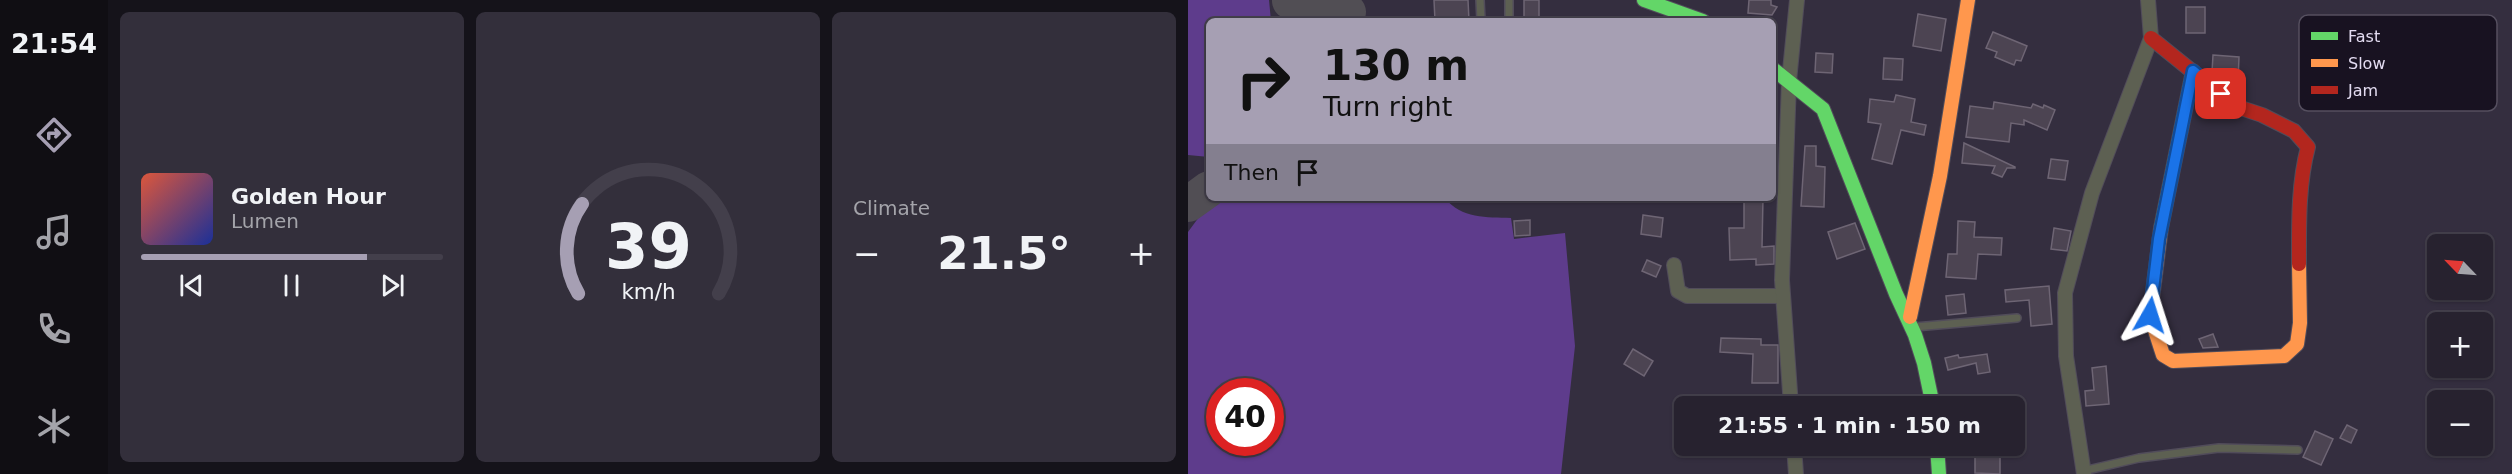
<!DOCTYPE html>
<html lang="en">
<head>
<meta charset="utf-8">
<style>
	:root { --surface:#27222f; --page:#332f3b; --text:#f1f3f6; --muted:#a4a4aa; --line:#433f4b; --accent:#a69fb3 }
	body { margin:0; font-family:"DejaVu Sans",sans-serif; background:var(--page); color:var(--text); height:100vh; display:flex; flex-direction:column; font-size:22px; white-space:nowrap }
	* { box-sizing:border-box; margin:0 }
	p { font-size:20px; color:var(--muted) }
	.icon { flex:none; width:33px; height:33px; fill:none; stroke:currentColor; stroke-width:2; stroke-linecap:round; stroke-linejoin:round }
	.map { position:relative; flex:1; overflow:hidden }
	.panel { display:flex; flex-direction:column; gap:12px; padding:12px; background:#15131a; width:1080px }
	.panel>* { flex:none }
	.banner { position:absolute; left:18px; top:18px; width:570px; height:183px; border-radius:9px; box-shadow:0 2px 4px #0004,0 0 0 2px var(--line); background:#a69fb3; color:#111; overflow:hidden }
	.needle { width:39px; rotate:295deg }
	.controls { position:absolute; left:1239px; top:234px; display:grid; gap:12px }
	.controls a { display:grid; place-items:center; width:66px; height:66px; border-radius:9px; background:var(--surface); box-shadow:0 2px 4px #0004,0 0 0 2px var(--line); font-size:30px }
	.speed { position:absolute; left:18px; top:378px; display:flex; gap:12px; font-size:30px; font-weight:700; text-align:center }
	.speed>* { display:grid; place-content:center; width:78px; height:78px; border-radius:50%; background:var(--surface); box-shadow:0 2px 4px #0004,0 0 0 2px var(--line); line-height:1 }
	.speed .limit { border:9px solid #d22; background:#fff; color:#111 }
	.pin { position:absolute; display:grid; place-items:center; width:51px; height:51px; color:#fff; margin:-26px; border-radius:12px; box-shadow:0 3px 9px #0006 }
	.me { position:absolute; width:66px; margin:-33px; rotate:6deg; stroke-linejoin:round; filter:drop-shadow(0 0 4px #0008) }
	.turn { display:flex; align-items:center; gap:21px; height:126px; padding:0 18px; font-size:27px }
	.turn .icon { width:78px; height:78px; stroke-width:2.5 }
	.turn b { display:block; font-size:42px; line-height:51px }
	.then { display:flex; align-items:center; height:57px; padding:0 18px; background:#0003; gap:12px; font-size:22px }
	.big { font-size:45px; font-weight:600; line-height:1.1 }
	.panel .widget { flex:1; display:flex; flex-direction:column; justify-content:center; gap:9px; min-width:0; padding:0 21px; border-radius:9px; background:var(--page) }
	.panel .dial { align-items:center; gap:0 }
	.dial svg { height:156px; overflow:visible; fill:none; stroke:var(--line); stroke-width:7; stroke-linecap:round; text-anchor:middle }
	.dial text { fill:var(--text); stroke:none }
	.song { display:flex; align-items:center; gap:18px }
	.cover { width:72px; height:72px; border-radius:9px; background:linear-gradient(135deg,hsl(10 70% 55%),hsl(230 70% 35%)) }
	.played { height:6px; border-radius:3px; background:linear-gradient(90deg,var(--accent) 75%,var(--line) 75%) }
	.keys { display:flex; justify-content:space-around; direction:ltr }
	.heat { display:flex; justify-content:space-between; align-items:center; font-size:33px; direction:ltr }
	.panel .tiles { flex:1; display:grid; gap:12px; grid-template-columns:repeat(3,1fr) }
	.trip { position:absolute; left:486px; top:396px; width:351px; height:60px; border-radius:9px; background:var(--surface); box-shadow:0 2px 4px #0004,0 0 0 2px var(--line); font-weight:600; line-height:60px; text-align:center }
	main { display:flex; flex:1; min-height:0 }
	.tabs { display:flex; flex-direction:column; width:108px; justify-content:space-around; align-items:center; background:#100e13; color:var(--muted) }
	.tabs .icon { width:42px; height:42px }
	.tabs .on { color:var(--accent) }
	.tabs b { font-size:27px; color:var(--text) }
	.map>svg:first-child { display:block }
</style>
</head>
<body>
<main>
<nav class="tabs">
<b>21:54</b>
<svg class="icon on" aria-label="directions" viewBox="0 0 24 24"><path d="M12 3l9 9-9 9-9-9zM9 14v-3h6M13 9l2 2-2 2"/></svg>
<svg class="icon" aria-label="music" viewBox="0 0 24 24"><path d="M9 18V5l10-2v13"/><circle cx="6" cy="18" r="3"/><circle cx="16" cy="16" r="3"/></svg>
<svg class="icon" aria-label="phone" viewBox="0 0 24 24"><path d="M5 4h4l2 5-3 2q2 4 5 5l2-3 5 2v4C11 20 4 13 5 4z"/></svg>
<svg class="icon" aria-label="climate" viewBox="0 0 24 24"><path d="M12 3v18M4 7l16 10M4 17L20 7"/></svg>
</nav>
<section class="panel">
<div class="tiles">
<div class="widget">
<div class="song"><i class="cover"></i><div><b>Golden Hour</b><p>Lumen</p></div></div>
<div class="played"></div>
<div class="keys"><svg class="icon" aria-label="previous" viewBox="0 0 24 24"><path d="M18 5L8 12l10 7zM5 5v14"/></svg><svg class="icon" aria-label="pause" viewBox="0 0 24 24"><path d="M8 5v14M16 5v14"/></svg><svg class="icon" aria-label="next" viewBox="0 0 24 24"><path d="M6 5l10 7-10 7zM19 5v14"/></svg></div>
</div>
<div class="widget dial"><svg viewBox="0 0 100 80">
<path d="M14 69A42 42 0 1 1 86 69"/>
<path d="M14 69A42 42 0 0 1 16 23" stroke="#a69fb3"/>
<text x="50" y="56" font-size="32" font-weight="700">39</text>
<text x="50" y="72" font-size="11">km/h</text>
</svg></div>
<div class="widget"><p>Climate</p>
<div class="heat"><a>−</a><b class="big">21.5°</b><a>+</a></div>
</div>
</div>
</section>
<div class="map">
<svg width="1324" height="474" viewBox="0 0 1324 474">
	<rect width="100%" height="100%" fill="#342e3f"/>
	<g fill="#5e3c8c" fill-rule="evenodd">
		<path d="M0 0H81L83 21H21V157L0 155Z"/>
		<path d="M37 198H257C273 219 299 217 323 218L326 239 377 233 387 346 373 474H0V232L11 217ZM32 392H82V442H32Z"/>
	</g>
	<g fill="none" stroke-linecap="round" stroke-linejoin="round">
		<g stroke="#514e54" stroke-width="36">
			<path d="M102 1 114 8 123 10 141 5 160 12"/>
			<path d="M0 204 21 189"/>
		</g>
	</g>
	<g fill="#4c4452" stroke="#6e6574" stroke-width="1.5">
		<path d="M246 0H280L281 21H247Z"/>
		<rect x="336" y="0" width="15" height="21"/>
		<path d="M561 0H583V5L589 7 584 15 560 13Z"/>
		<rect x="998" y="7" width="19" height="26"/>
		<path d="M730 14 758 19 753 51 725 46Z"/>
		<path d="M805 32 839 46 833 61 828 60 826 65 807 57 809 52 798 48Z"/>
		<path d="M628 53 645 54 644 73 627 72Z"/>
		<path d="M1025 55 1051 57 1050 82 1036 81 1024 72Z"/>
		<path d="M696 58 715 59 714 80 695 79Z"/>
		<path d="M708 95 727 99 723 122 738 125 736 135 713 130 704 164 684 159 693 124 680 122 682 99 706 102Z"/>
		<path d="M806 102 843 108 845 104 855 108 856 105 867 110 859 130 836 120V125L823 123 821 142 778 137 782 106 805 109Z"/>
		<path d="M776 143 827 167V168H819L814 177 804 173 807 166 774 163Z"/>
		<path d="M617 146H628V166L637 167 636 207 613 206Z"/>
		<path d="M863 159 880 161 877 180 860 178Z"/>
		<path d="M556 198H575L574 247 586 246V264L568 265V259L542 260 541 228H556Z"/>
		<path d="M455 215 475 218 473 237 453 234Z"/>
		<path d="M342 220V235L327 236 326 221Z"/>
		<path d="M770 221 787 222 786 237 814 238 813 255 790 254 788 279 758 277 760 254H769Z"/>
		<path d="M667 223 677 249 649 259 640 232Z"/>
		<path d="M866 228 883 231 879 251 863 249Z"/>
		<path d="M459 260 473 266 468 277 454 271Z"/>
		<path d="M861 286 864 324 843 326 841 300 818 302 817 290Z"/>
		<path d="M776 294 778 313 760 315 758 296Z"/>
		<path d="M1025 334 1030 347 1015 348 1011 339Z"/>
		<path d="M533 338 573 339V345H590V383H564L565 354 532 352Z"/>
		<path d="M445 349 465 361 456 376 436 364Z"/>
		<path d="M799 354 802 372 790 374 788 363 760 370 757 358 770 355 771 358Z"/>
		<path d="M918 366 921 404 898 406 897 391 906 390 904 368Z"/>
		<path d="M1159 425 1169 430 1163 443 1152 438Z"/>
		<path d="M1127 431 1145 439 1133 465 1115 457Z"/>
		<path d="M787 452 812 453V474L787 473Z"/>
	</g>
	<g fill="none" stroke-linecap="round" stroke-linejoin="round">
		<g stroke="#514c5a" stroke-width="10">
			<g id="lane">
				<path d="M292 0 293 21"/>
				<path d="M321 21V0"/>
				<path d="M727 327 829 318"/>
				<path d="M895 471 951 458 1031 448 1110 450"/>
			</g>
		</g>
		<g stroke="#514c5a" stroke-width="16">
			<g id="street">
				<path d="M486 265 490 291 499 296H595"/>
				<path d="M603 406 594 280 601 81 609 0"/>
				<path d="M606 446 608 474"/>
				<path d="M896 474 878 356 877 293 904 193 963 38 960 0"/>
			</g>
		</g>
		<g stroke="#514c5a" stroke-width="16">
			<g id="fast">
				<path d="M456 0 515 21"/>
				<path d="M585 69 635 109 708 294 727 335 736 363 745 406"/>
				<path d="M973 228 1005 71"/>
				<path d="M749 446 751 474"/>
			</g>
		</g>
		<g stroke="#514c5a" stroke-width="16">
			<g id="slow">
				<path d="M973 228 962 315 975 355 985 361 1096 356 1109 344 1112 323 1111 264"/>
				<path d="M722 317 752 176 780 0"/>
			</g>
		</g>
		<g stroke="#514c5a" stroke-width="16">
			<path id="jam" d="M963 38 1047 106 1074 115 1106 131 1120 147C1110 185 1111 225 1111 264"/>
		</g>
		<use href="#lane" stroke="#5d6052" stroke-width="7"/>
		<use href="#street" stroke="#5d6052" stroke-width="14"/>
		<use href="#fast" stroke="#63d668" stroke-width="14"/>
		<use href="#slow" stroke="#ff974d" stroke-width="14"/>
		<use href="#jam" stroke="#b3261e" stroke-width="14"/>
	</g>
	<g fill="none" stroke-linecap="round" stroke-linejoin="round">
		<g stroke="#114b97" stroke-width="15">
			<path id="route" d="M962 315 971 239 1005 71 1033 94"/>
		</g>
		<use href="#route" stroke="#1a73e8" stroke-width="10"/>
	</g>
	<rect x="1111" y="15" width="198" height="96" rx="9" fill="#181221" stroke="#554f5f" stroke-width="1.5"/>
	<rect x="1123" y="32" width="27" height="8" fill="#63d668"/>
	<rect x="1123" y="59" width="27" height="8" fill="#ff974d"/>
	<rect x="1123" y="86" width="27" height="8" fill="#b3261e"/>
	<g font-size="16" fill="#e3dcf1">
		<text x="1160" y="42">Fast</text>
		<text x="1160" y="69">Slow</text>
		<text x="1160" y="96">Jam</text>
	</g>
</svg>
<div class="controls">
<a><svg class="needle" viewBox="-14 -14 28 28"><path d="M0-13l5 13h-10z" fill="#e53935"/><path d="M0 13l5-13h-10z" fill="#a4a4aa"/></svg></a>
<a>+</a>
<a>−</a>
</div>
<div class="speed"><div class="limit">40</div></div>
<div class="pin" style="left:1033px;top:94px;background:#d93025"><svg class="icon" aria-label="arrive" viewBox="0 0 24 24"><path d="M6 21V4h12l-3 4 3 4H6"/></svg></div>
<svg class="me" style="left:962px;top:315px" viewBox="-20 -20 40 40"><path d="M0-17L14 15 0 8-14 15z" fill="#1a73e8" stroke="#fff" stroke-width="4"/></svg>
<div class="trip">21:55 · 1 min · 150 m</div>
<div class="banner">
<div class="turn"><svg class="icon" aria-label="right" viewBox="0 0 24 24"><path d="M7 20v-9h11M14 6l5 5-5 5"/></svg><div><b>130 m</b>Turn right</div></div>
<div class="then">Then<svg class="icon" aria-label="arrive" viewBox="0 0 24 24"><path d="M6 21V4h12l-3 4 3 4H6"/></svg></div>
</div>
</div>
</main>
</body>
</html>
